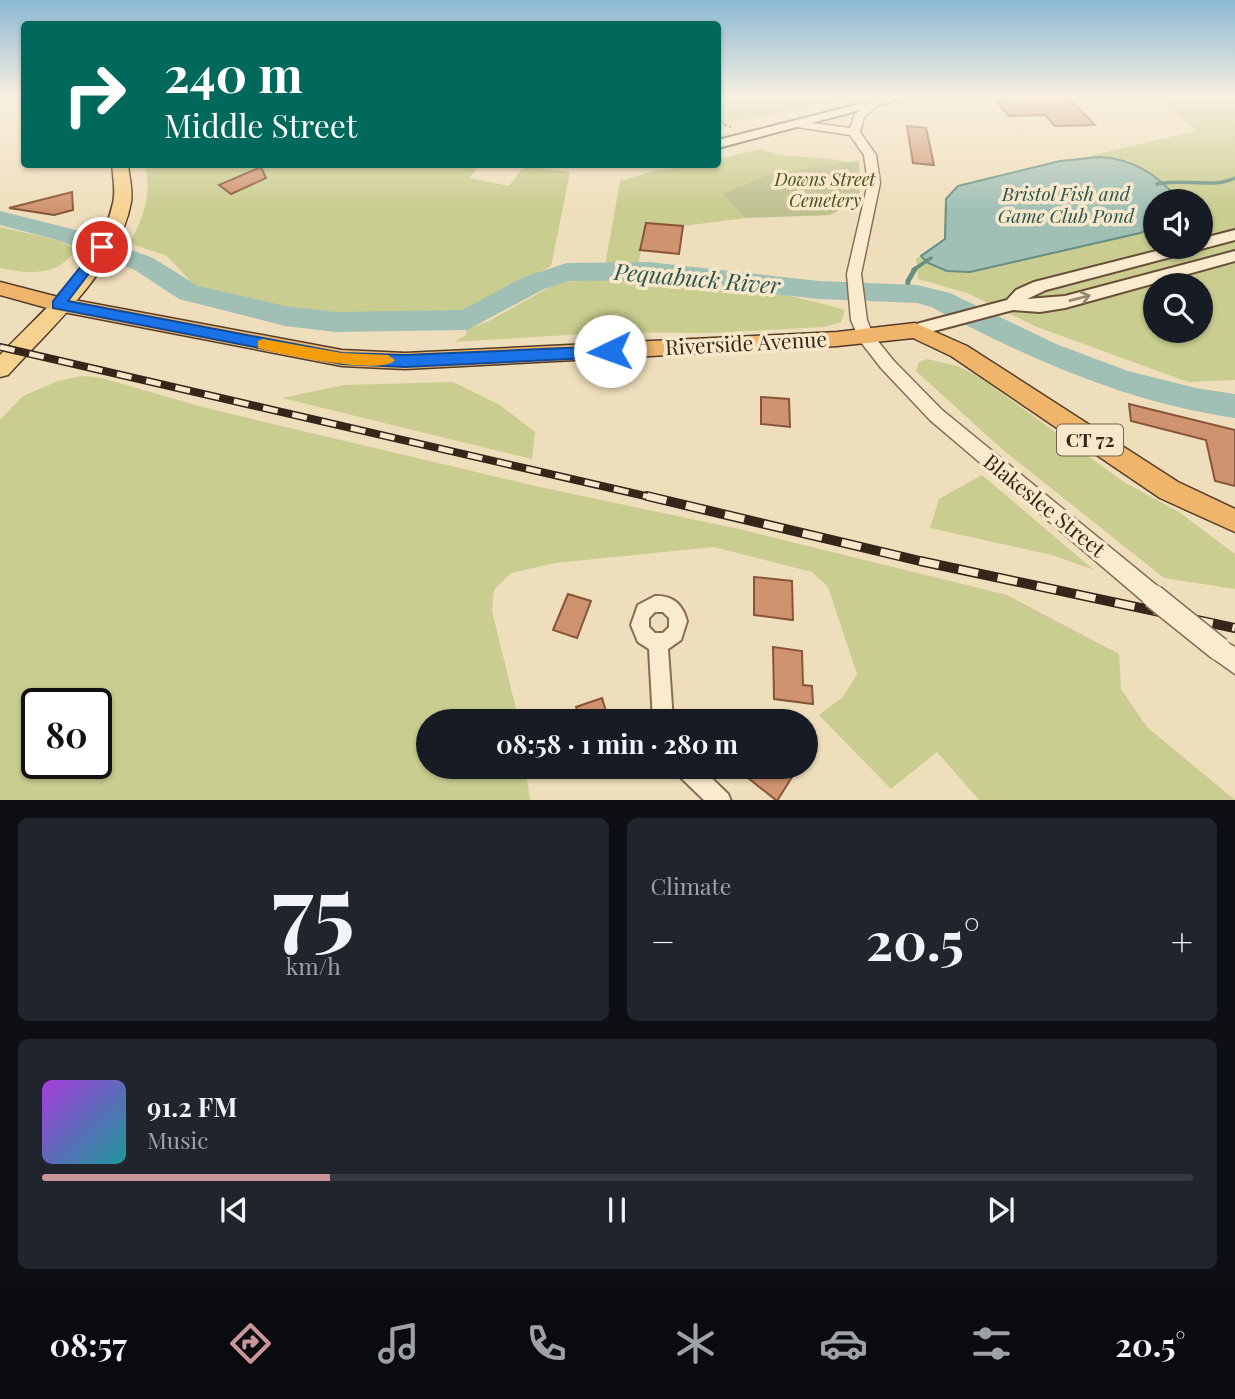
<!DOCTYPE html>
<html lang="en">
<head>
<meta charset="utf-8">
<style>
	:root { --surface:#171b24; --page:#20242c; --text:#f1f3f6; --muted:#9ea1a6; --line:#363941; --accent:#c99599 }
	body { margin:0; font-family:"Playfair Display",serif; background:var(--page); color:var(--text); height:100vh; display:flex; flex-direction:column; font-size:26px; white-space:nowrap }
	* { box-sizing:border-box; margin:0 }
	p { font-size:23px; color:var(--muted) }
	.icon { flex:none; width:38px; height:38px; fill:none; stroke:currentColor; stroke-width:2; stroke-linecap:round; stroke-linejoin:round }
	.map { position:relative; height:800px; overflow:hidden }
	.drawer { display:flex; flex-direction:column; gap:18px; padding:18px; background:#0d0f14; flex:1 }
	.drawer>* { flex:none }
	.guide { position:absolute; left:21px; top:21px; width:700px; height:147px; border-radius:7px; box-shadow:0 2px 5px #0004; background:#00695c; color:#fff; overflow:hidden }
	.buttons { position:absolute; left:1143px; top:189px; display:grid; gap:14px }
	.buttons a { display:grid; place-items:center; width:70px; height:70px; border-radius:50%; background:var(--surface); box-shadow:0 2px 5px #0004; font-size:35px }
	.speed { position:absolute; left:21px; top:688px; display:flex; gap:14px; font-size:35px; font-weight:700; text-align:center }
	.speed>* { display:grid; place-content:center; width:91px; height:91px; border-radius:50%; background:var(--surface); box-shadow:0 2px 5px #0004; line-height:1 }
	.speed .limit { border:4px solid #111; border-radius:10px; background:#fff; color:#111 }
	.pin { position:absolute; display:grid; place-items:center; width:60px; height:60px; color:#fff; margin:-30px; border:4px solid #fff; border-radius:50%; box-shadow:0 2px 7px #0007 }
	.me { position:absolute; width:77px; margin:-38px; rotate:267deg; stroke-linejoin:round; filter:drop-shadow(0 0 5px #0008) }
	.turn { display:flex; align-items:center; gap:24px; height:147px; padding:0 28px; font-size:32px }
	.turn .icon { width:91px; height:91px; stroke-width:2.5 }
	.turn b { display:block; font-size:49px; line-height:60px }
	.big { font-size:52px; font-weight:700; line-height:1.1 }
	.drawer .card { flex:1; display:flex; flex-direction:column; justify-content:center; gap:10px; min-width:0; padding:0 24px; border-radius:10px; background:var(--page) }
	.drawer .dial { align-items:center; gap:0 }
	.dial b { font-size:91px; line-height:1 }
	.song { display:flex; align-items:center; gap:21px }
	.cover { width:84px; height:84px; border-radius:10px; background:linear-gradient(135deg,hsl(280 70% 55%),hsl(180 70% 35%)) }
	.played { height:7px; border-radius:4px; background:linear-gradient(90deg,var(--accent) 25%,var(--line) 25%) }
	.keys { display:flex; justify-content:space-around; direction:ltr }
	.heat { display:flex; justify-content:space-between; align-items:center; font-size:38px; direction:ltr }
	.drawer .tiles { flex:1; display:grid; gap:18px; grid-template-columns:1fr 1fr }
	.card:last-child { grid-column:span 2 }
	.trip { position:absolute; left:416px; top:709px; width:402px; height:70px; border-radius:35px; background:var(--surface); box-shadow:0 2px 5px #0004; font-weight:700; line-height:70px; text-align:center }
	.menu { display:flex; height:112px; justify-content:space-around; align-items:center; background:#090b0e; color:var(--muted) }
	.menu .icon { width:49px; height:49px }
	.menu .selected { color:var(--accent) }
	.menu b { font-size:32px; color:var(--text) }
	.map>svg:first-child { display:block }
</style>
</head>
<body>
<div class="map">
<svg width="1235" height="801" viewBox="0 0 1235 801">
	<rect width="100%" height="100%" fill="#efdebb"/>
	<g fill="#c9cd8f" fill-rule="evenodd">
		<path d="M718 98H853L718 125Z"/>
		<path d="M1159 98H1235V380L1188 382 1037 327 967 293 918 279 916 259 945 239 946 199 958 186 1197 131ZM1155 201H1200V247H1155ZM1155 285H1200V331H1155Z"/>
		<path d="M760 149C788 161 820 154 849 163L772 173 722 194 745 218 683 226 646 223 638 266H605L620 181 658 170 718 164V159Z"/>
		<path d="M145 165H480L469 178 509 186 524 166 570 172 551 266 475 309 451 316 387 318 289 308 197 288 167 256 129 243C144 218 152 194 145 165Z"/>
		<path d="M0 227 58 240 76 249C59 277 27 274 0 268Z"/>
		<path d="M618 276C693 276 773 289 845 310L841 322 824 327 709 333 614 332 454 342 466 335 467 329 489 321 557 283Z"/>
		<path d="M927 359 958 366 981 378 1124 482 1179 512 1235 554V589L1164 578 1003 450 916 371 919 362Z"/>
		<path d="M83 376 102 378 206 408 535 486 743 530 1007 595 1119 654 1121 689 1147 727 1235 800H979L937 752 891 789 819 715 843 697 857 674 828 587 812 572 714 547 555 563 511 573 494 590 492 611 519 721H429V766L525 767 530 800H0V420L23 396 58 381ZM37 704H96V763H37Z"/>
		<path d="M453 382 500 405 535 432 532 459 282 398 344 385Z"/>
		<path d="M982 475 1094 570 1052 555 930 528 939 499Z"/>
	</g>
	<path fill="#bdc18f" d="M859 161 860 199 830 215 745 218 722 194 772 173Z"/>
	<path fill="#a0c0b5" stroke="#678e82" stroke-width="2" d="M1100 157C1134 159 1158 175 1180 201H1155V227L1140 233 970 272 947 271 928 263 921 256 945 239 946 199 958 186 1060 161Z"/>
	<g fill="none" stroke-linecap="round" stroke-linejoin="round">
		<g stroke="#678e82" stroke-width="3.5">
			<path d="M1157 184C1183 178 1210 189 1235 178"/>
			<path d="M913 270 931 258"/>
		</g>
		<path stroke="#678e82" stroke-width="5" d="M907 293 908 281 915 269"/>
		<path fill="#a0c0b5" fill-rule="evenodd" d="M0 211 76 230 153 258 198 286 285 306 336 312 462 310 524 277 567 263 649 262 819 281 917 285 950 293 1056 344 1128 371 1196 388 1235 394V418C1125 402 1028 358 931 307L917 303 819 299 649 280 569 281 544 289 467 330 336 332 285 326 179 299 135 270 58 240 0 225Z"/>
	</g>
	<g fill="#d0936f" stroke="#875539" stroke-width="2">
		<path d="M994 98H1069L1095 125 1055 126 1045 115 1009 116Z"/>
		<path d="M907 126 926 128 934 165 913 163Z"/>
		<path d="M261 167 266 178 231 194 219 185Z"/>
		<path d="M72 192 73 210 54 215 9 208Z"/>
		<path d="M646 223 683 226 679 254 640 250Z"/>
		<path d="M761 397 789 399 790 427 761 424Z"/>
		<path d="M1129 404 1235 430V486L1215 481 1206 440 1131 421Z"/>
		<path d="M754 577 792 581 793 620 754 615Z"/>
		<path d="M568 594 591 601 577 638 553 630Z"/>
		<path d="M773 647 802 651 803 685 812 686 813 704 774 699Z"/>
		<path d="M602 698 609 721H580L576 707Z"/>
		<path d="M733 766H778L792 777 777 801Z"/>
	</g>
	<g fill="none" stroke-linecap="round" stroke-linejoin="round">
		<g stroke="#876d55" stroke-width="4">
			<g id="minor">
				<path d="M655 596C673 595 683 605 687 621L681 640 668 649 673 721H653L649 649 638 642 631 625 638 605ZM655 612H663L669 618V627L663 633H655L649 627V618Z"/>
				<path d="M673 766H699L728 794 731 801H705L676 773Z"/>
			</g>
		</g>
		<g stroke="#876d55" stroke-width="3">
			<g id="tertiary">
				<path d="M871 103 877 106 864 117 860 132 876 155 880 183 861 274 867 320 873 335 893 360 942 410 1161 589 1164 596 1161 603 1153 606 1145 603 930 420 881 368 860 341 851 320 847 274 868 183 864 155 850 135 797 127 791 124 797 121 850 128 855 114Z"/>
				<path d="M1219 638 1235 647V674L1211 657 1208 649 1211 641Z"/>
			</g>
		</g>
		<g stroke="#694e38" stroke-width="4">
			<g id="secondary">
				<path d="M883 98H905L718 148V140Z"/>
				<path d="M1235 230V240L1046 290 1027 299 1065 296 1235 251V261L1065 308 1040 312 1013 310 915 336 906 330 909 326 1007 300 1016 290 1034 282 1172 247H1200V239Z"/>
			</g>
		</g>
		<g stroke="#543c2a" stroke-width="3">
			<path id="primary" d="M112 164H128C129 177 133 190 131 202 120 266 50 329 8 375L0 377V355C41 312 100 264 113 203 116 191 113 177 112 164Z"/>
		</g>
		<g stroke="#543c2a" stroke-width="3">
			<path id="trunk" d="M0 282 58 297 342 350 405 353 837 332 915 323 967 346 1178 482 1235 509V532L1160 498 951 356 913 338 837 346 405 369 342 366 58 311 0 295Z"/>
		</g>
		<path stroke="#876d55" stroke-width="2.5" stroke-dasharray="3.5 2.5" stroke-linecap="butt" d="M718 122 731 127"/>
		<use href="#minor" fill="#faebcf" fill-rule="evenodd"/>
		<use href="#tertiary" fill="#faebcf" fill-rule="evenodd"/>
		<use href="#secondary" fill="#faebcf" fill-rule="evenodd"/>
		<use href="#primary" fill="#f6d290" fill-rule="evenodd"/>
		<use href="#trunk" fill="#eeb56b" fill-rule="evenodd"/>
		<g stroke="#35261a" stroke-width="8">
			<path id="rail-far1" d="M0 347 654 498"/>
		</g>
		<g stroke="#35261a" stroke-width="10">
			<path id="rail" d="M647 496 920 561 1235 628"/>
		</g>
		<use href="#rail-far1" stroke="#f7e8cb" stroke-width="5" stroke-dasharray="15" stroke-linecap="butt"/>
		<use href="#rail" stroke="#f7e8cb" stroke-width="7" stroke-dasharray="20" stroke-linecap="butt"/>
		<g stroke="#876d55" stroke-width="26" stroke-linecap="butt">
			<path id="tertiary-bridge" d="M1153 596 1219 649"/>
		</g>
		<use href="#tertiary-bridge" stroke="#faebcf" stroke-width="23"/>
	</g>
	<defs><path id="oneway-shaft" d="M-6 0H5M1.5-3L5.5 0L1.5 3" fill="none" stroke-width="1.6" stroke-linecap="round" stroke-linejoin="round" transform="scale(1.75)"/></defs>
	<use stroke="#988874" href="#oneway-shaft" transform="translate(1080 298) rotate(-15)"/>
	<linearGradient id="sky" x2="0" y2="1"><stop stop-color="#8bb9d4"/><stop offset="0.46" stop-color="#f8f0e0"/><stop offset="1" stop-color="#f8f0e0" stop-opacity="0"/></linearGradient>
	<rect width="1235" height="211" fill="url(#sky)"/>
	<path fill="#1a73e8" stroke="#114b97" stroke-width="2" d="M102 243 109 247 68 301 342 353 405 355 610 346 618 351 610 357 405 367 342 364 53 308V301L98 245Z"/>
	<path fill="#f59e0b" d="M263 339 342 353 388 355 395 360C383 376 279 354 258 348V341Z"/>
	<g text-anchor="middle" stroke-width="7" stroke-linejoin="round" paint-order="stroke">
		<g font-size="18" font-style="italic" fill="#485320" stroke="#f7e8cb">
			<text x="825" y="186">Downs Street<tspan x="825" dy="21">Cemetery</tspan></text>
		</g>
		<g font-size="19" font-style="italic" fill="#295651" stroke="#f7e8cb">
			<text x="1066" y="201">Bristol Fish and<tspan x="1066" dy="22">Game Club Pond</tspan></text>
		</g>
		<rect fill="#f7e8cb" stroke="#6f604f" stroke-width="2" x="1057" y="424.5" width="66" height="31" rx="5"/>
		<g font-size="19" font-weight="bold" fill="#35261a">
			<text x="1090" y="447">CT 72</text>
		</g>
		<g font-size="21" fill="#35261a" stroke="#f7e8cb">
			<text transform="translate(746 344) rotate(-3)" y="7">Riverside Avenue</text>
			<text transform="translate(1044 506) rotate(39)" y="7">Blakeslee Street</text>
		</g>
		<g font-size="23" font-style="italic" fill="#295651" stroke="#f7e8cb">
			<text transform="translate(697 279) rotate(5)" y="8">Pequabuck River</text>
		</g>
	</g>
</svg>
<div class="buttons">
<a><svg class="icon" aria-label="sound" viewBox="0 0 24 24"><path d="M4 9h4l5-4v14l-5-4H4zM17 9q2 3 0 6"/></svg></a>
<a><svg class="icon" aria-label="search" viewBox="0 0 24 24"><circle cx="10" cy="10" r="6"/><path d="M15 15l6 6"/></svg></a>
</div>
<div class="speed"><div class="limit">80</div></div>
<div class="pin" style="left:102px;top:247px;background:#d93025"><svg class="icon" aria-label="arrive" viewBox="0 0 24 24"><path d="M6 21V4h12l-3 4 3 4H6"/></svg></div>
<svg class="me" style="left:610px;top:351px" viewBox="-20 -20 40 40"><circle r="19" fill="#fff"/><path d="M0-13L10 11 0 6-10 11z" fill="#1a73e8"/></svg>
<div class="trip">08:58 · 1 min · 280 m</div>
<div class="guide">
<div class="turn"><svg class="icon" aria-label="right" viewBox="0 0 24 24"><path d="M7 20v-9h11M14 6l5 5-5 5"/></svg><div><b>240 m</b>Middle Street</div></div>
</div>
</div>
<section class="drawer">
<div class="tiles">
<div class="card dial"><b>75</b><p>km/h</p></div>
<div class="card"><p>Climate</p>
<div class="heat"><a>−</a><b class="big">20.5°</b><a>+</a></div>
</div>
<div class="card">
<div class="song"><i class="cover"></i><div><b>91.2 FM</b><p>Music</p></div></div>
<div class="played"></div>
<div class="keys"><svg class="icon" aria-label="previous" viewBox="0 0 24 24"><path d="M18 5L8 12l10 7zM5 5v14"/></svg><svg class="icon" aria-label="pause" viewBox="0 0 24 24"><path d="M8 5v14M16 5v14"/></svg><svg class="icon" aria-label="next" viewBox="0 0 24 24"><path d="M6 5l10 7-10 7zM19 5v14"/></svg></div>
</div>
</div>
</section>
<nav class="menu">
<b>08:57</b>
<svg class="icon selected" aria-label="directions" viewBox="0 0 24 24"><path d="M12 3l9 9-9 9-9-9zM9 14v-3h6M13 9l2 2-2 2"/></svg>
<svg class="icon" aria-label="music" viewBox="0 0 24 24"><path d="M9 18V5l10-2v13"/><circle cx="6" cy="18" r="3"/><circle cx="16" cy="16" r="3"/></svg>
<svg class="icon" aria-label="phone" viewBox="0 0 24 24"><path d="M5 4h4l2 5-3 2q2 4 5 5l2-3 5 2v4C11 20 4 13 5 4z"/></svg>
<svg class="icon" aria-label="climate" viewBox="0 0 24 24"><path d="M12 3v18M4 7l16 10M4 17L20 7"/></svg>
<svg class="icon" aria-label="car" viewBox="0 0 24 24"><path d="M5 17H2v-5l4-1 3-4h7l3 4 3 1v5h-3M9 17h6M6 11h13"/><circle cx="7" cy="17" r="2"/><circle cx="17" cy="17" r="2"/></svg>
<svg class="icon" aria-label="filters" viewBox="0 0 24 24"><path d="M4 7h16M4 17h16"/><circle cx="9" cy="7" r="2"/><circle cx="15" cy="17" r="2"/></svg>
<b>20.5°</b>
</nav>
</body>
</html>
